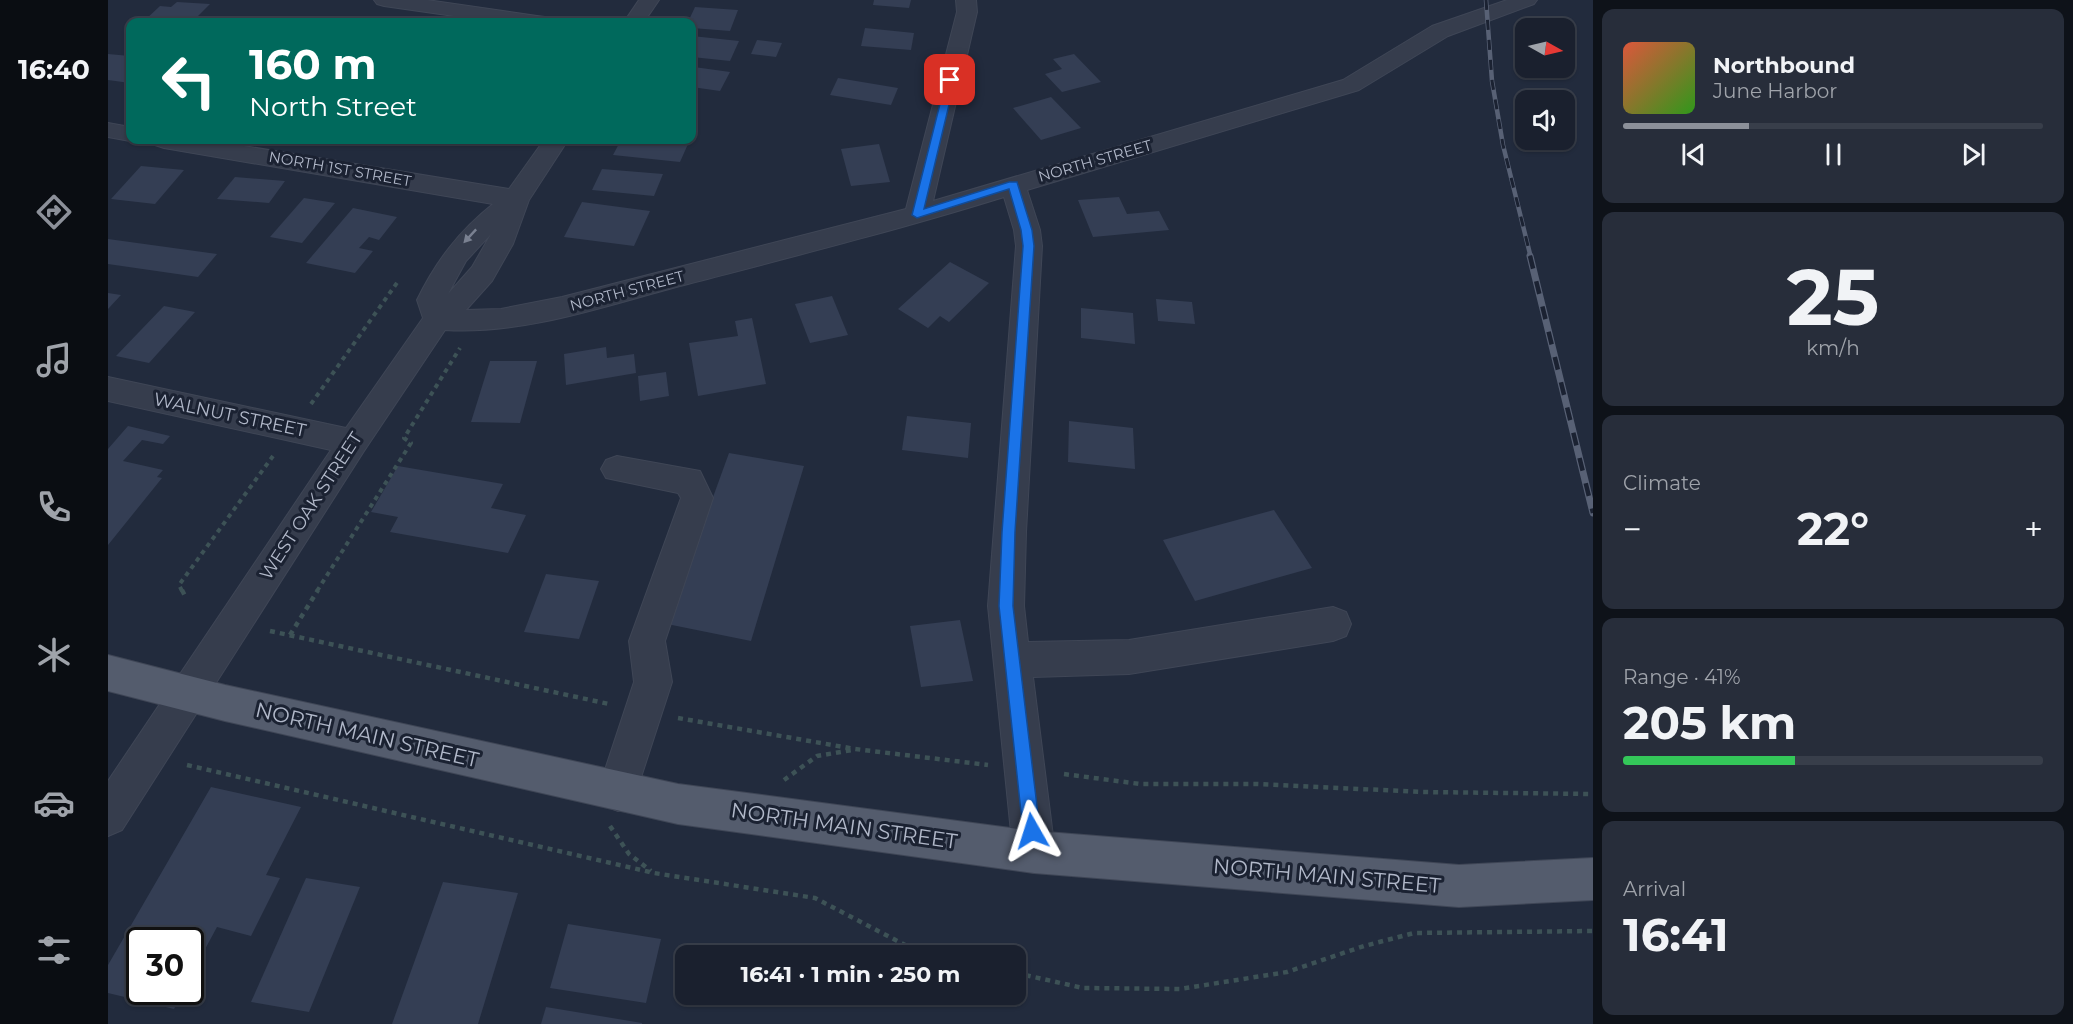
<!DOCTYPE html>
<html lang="en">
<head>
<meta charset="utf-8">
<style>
	:root { --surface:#1a202e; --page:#272d3a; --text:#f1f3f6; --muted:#9fa3aa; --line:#383e4a; --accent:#8c9099 }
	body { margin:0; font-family:Montserrat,sans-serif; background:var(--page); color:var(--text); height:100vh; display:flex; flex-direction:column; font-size:22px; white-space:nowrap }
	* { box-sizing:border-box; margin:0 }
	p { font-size:20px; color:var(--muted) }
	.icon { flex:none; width:33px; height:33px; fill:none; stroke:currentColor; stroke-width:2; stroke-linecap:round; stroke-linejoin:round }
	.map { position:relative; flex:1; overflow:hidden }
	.drawer { display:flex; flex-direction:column; gap:9px; padding:9px; background:#0e1219; width:480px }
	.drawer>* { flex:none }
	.hud { position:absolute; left:18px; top:18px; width:570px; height:126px; border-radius:12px; box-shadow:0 2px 4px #0004,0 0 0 2px var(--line); background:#00695c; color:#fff; overflow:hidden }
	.needle { width:39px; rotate:98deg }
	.tools { position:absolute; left:1407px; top:18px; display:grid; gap:12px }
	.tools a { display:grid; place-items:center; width:60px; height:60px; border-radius:12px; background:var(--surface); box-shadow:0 2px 4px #0004,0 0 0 2px var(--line); font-size:30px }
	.speed { position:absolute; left:18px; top:927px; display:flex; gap:12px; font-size:30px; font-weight:700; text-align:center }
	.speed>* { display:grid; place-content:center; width:78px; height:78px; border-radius:50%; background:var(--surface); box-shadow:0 2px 4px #0004,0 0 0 2px var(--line); line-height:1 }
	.speed .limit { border:3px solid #111; border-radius:9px; background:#fff; color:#111 }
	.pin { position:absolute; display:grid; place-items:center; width:51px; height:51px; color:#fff; margin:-26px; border-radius:12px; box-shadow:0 3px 9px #0006 }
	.me { position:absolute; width:66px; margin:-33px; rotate:354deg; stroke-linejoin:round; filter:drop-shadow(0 0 4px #0008) }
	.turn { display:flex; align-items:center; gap:21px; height:126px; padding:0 24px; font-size:27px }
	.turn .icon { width:78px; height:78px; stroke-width:2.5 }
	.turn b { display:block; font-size:42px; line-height:51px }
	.big { font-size:45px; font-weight:700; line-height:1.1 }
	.drawer .card { flex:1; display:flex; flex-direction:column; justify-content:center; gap:9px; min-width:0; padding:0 21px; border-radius:12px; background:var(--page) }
	.drawer .dial { align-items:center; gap:0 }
	.dial b { font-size:78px; line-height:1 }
	.song { display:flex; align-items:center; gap:18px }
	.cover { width:72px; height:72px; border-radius:9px; background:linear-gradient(135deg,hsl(10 70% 55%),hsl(110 70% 35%)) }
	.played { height:6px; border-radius:3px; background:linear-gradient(90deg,var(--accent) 30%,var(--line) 30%) }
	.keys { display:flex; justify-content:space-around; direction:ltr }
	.heat { display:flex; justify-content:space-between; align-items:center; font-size:33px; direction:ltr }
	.charge { height:9px; border-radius:4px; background:linear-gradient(90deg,#34c759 41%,var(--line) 0) }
	.trip { position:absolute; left:567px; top:945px; width:351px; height:60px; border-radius:12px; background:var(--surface); box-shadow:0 2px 4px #0004,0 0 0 2px var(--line); font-weight:700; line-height:60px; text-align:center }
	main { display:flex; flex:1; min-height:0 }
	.menu { display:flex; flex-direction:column; width:108px; justify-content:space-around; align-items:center; background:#0a0d12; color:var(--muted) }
	.menu .icon { width:42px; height:42px }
	.menu .current { color:var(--accent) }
	.menu b { font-size:27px; color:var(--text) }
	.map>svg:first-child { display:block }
</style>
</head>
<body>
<main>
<nav class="menu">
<b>16:40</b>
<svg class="icon current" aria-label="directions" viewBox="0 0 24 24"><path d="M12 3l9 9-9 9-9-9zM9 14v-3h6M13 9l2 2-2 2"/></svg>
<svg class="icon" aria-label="music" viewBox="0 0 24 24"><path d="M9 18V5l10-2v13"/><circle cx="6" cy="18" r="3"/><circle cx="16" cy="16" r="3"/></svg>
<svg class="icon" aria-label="phone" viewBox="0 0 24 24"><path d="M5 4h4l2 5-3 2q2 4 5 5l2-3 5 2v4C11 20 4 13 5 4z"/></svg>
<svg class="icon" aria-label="climate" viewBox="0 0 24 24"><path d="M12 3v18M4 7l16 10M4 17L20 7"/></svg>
<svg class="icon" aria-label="car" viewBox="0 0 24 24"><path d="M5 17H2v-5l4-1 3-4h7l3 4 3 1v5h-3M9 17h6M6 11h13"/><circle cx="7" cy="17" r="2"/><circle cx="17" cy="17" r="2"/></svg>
<svg class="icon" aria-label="filters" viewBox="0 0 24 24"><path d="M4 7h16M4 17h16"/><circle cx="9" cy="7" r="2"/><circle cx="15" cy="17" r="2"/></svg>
</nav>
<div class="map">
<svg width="1485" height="1024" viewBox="0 0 1485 1024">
	<rect width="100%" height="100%" fill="#222b3d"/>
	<g fill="#343e54">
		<path d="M766 0H803L801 8 765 5Z"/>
		<path d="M69 2 102 4 84 22H35L52 6 63 7Z"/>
		<path d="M587 7 630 10 622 31 584 28V22H580Z"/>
		<path d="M757 28 806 33 803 50 753 46Z"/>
		<path d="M584 36 631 41 622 61 584 57Z"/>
		<path d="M649 40 674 43 668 57 643 54Z"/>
		<path d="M0 54 22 56V83L0 80Z"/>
		<path d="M966 54 993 82 954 92 937 74 954 69 945 59Z"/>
		<path d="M584 60 589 61 586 67 622 72 612 91 584 87Z"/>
		<path d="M730 78 790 88 783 105 722 95Z"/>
		<path d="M943 97 973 128 933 140 905 108Z"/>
		<path d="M513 140H572L571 143 580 144 572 162 505 155Z"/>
		<path d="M771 144 782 182 743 186 733 149Z"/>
		<path d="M33 166 76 170 47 204 3 199Z"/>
		<path d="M494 169 555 174 546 196 484 190Z"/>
		<path d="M127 177 177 181 161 203 109 199Z"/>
		<path d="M1011 197 1019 214 1051 211 1061 230 985 237 970 200Z"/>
		<path d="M196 198 227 203 194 243 162 237Z"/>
		<path d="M474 202 542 211 526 246 456 237Z"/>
		<path d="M245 208 289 217 271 240 261 237 251 248 265 251 247 273 198 263Z"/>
		<path d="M0 239 109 254 90 277 0 264Z"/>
		<path d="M842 262 881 283 841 322 832 316 820 328 790 309Z"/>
		<path d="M0 293 13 295 0 309Z"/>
		<path d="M724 296 740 335 702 343 687 304Z"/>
		<path d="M1048 299 1084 302 1087 324 1050 321Z"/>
		<path d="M56 306 87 312 41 363 8 356Z"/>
		<path d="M973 308 1025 313 1027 344 973 338Z"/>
		<path d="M644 318 658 384 590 396 581 343 630 336 627 321Z"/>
		<path d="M498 347 499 358 526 354 528 373 458 385 456 354Z"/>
		<path d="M382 361H429L412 423 363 422Z"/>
		<path d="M558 372 561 396 532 401 530 376Z"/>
		<path d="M799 416 863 423 860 458 794 450Z"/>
		<path d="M961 421 1025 428 1027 469 960 462Z"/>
		<path d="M20 426 62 436 55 444 34 440 15 461 55 470 49 477 54 478 0 545V449Z"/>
		<path d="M621 453 696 466 643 641 559 624Z"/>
		<path d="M290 466 395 484 383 508 418 515 400 553 282 532 290 517 263 512Z"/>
		<path d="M1166 510 1204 568 1087 601 1055 540Z"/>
		<path d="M438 574 491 581 471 639 416 632Z"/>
		<path d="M852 620 865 681 813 687 802 626Z"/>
		<path d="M103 787 193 807 158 875 172 878 143 936 109 927 82 977V940H32V992H75L66 1009 0 993V965Z"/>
		<path d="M198 878 252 887 201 1012 143 1002Z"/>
		<path d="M335 882 410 893 370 1024H284Z"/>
		<path d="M460 924 553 939 538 1003 442 988Z"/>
		<path d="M438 1007 534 1023V1024H433Z"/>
	</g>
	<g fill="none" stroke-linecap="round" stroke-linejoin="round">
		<g stroke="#3f4656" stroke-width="2">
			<g id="minor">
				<path d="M266 0H319L429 16 437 17 440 22H388L276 6 269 4Z"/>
				<path d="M531 0H551L536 22H516Z"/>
				<path d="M848 0H868L869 12 825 201 1235 80 1324 26 1399 0H1429L1426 4 1340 36 1251 90 919 190 932 230 934 246 918 532 916 606 920 642 1021 640 1225 607 1238 612 1243 624 1238 636 1225 641 1021 674 925 677 947 852 941 867 926 873 911 867 905 852 880 606 908 246 906 230 896 197C790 230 683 257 576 285 499 305 418 335 337 330L256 451 14 830 0 836V781L223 450 0 401V377L238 428 315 318 309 300C328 261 351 231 385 204L56 148 47 145 44 140H99L401 189 436 140H460L421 200 405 244 384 281 358 310 393 309 454 297 798 209 849 12ZM383 234 364 267 340 294 358 261Z"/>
				<path d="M0 123 22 127V140H29L22 141 0 137Z"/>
				<path d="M509 456 592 471 605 498 557 641 564 682 524 805 510 811 496 805 490 791 526 682 521 641 573 498 570 493 498 478 493 469 498 460Z"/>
			</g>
		</g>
		<g stroke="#3f4656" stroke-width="2">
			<path id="major" d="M0 655 117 685 570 784 926 831 1351 865 1485 858V900L1351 907 926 873 570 824 117 721 0 691Z"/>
		</g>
		<g stroke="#3d5256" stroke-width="4" stroke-dasharray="4.5 4.5" stroke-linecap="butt">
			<path d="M203 404 291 280"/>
			<path d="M74 591 71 585 165 456"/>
			<path d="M209 591 303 443 296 438 352 348"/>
		</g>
		<g stroke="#3d5256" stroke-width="4.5" stroke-dasharray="5 5" stroke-linecap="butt">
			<path d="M74 590 78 598"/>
			<path d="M162 631 501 704"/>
			<path d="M182 635 210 590"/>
			<path d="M570 718 747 749 880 765"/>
			<path d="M79 765 546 873 707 898 799 946 838 956"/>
			<path d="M956 774 1032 784H1150L1314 792 1485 794"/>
			<path d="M676 780 709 756 744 750"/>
			<path d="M502 826 521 854 543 871"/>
			<path d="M908 973 975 988 1072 989 1179 972 1256 946 1306 933 1485 931"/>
		</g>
		<use href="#minor" fill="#363d4d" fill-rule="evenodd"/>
		<use href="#major" fill="#545c6d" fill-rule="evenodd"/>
		<g stroke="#586175" stroke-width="4.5">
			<path id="rail-far1" d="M1378 0 1384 81 1395 145 1423 258"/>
		</g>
		<g stroke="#586175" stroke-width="7">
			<path id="rail" d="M1422 256 1485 513"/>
		</g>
		<use href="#rail-far1" stroke="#1b2232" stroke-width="3" stroke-dasharray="10" stroke-linecap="butt"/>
		<use href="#rail" stroke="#1b2232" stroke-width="4.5" stroke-dasharray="13" stroke-linecap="butt"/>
	</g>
	<defs><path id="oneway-solid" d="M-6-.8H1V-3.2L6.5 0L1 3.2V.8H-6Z" transform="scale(1.5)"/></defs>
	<use fill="#7a8191" href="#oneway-solid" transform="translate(362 236) rotate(133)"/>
	<path fill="#1a73e8" stroke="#114b97" stroke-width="1.5" d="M842 77 847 80 816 209 901 182H909L924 230 926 246 907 532 905 606 932 831 929 837 924 840 918 837 915 831 891 606 894 532 915 246 913 230 901 189 809 218 804 215 838 80Z"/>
	<g text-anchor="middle" stroke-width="6" stroke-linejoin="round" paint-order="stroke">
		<g font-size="15" fill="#b1b8c9" stroke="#1b2232">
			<text transform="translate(987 161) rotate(-16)" y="5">NORTH STREET</text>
			<text transform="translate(232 169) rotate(10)" y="5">NORTH 1ST STREET</text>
			<text transform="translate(519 291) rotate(-15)" y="5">NORTH STREET</text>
		</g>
		<g font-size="18" fill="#b1b8c9" stroke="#1b2232">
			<text transform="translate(122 415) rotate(12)" y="6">WALNUT STREET</text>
			<text transform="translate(203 506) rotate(-57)" y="6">WEST OAK STREET</text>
		</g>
		<g font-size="21" fill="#b1b8c9" stroke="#1b2232">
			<text transform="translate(259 735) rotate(13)" y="7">NORTH MAIN STREET</text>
			<text transform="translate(736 826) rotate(8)" y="7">NORTH MAIN STREET</text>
			<text transform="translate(1219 876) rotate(5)" y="7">NORTH MAIN STREET</text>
		</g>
	</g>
</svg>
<div class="tools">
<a><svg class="needle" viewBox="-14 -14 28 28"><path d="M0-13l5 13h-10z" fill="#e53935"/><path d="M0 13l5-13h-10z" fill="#9fa3aa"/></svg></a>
<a><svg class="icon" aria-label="sound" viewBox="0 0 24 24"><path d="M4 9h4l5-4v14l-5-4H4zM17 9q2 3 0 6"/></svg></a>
</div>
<div class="speed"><div class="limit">30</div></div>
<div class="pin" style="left:842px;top:80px;background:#d93025"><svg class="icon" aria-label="arrive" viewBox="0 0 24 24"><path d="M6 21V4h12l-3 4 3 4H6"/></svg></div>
<svg class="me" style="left:924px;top:831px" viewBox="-20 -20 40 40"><path d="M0-17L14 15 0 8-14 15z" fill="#1a73e8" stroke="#fff" stroke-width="4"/></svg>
<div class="trip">16:41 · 1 min · 250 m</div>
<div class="hud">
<div class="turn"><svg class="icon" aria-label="left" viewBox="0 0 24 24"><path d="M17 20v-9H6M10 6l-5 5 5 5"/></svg><div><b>160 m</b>North Street</div></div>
</div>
</div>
<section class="drawer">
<div class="card">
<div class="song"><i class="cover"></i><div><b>Northbound</b><p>June Harbor</p></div></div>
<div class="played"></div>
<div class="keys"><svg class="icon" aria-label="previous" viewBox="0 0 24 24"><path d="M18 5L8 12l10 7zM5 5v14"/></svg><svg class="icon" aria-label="pause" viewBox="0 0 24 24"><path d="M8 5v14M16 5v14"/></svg><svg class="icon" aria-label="next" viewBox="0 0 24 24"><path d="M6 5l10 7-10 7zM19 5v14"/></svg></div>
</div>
<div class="card dial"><b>25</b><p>km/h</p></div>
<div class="card"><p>Climate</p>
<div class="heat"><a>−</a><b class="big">22°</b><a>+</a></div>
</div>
<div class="card"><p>Range · 41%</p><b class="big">205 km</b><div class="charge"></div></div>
<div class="card"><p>Arrival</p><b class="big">16:41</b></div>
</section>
</main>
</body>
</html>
